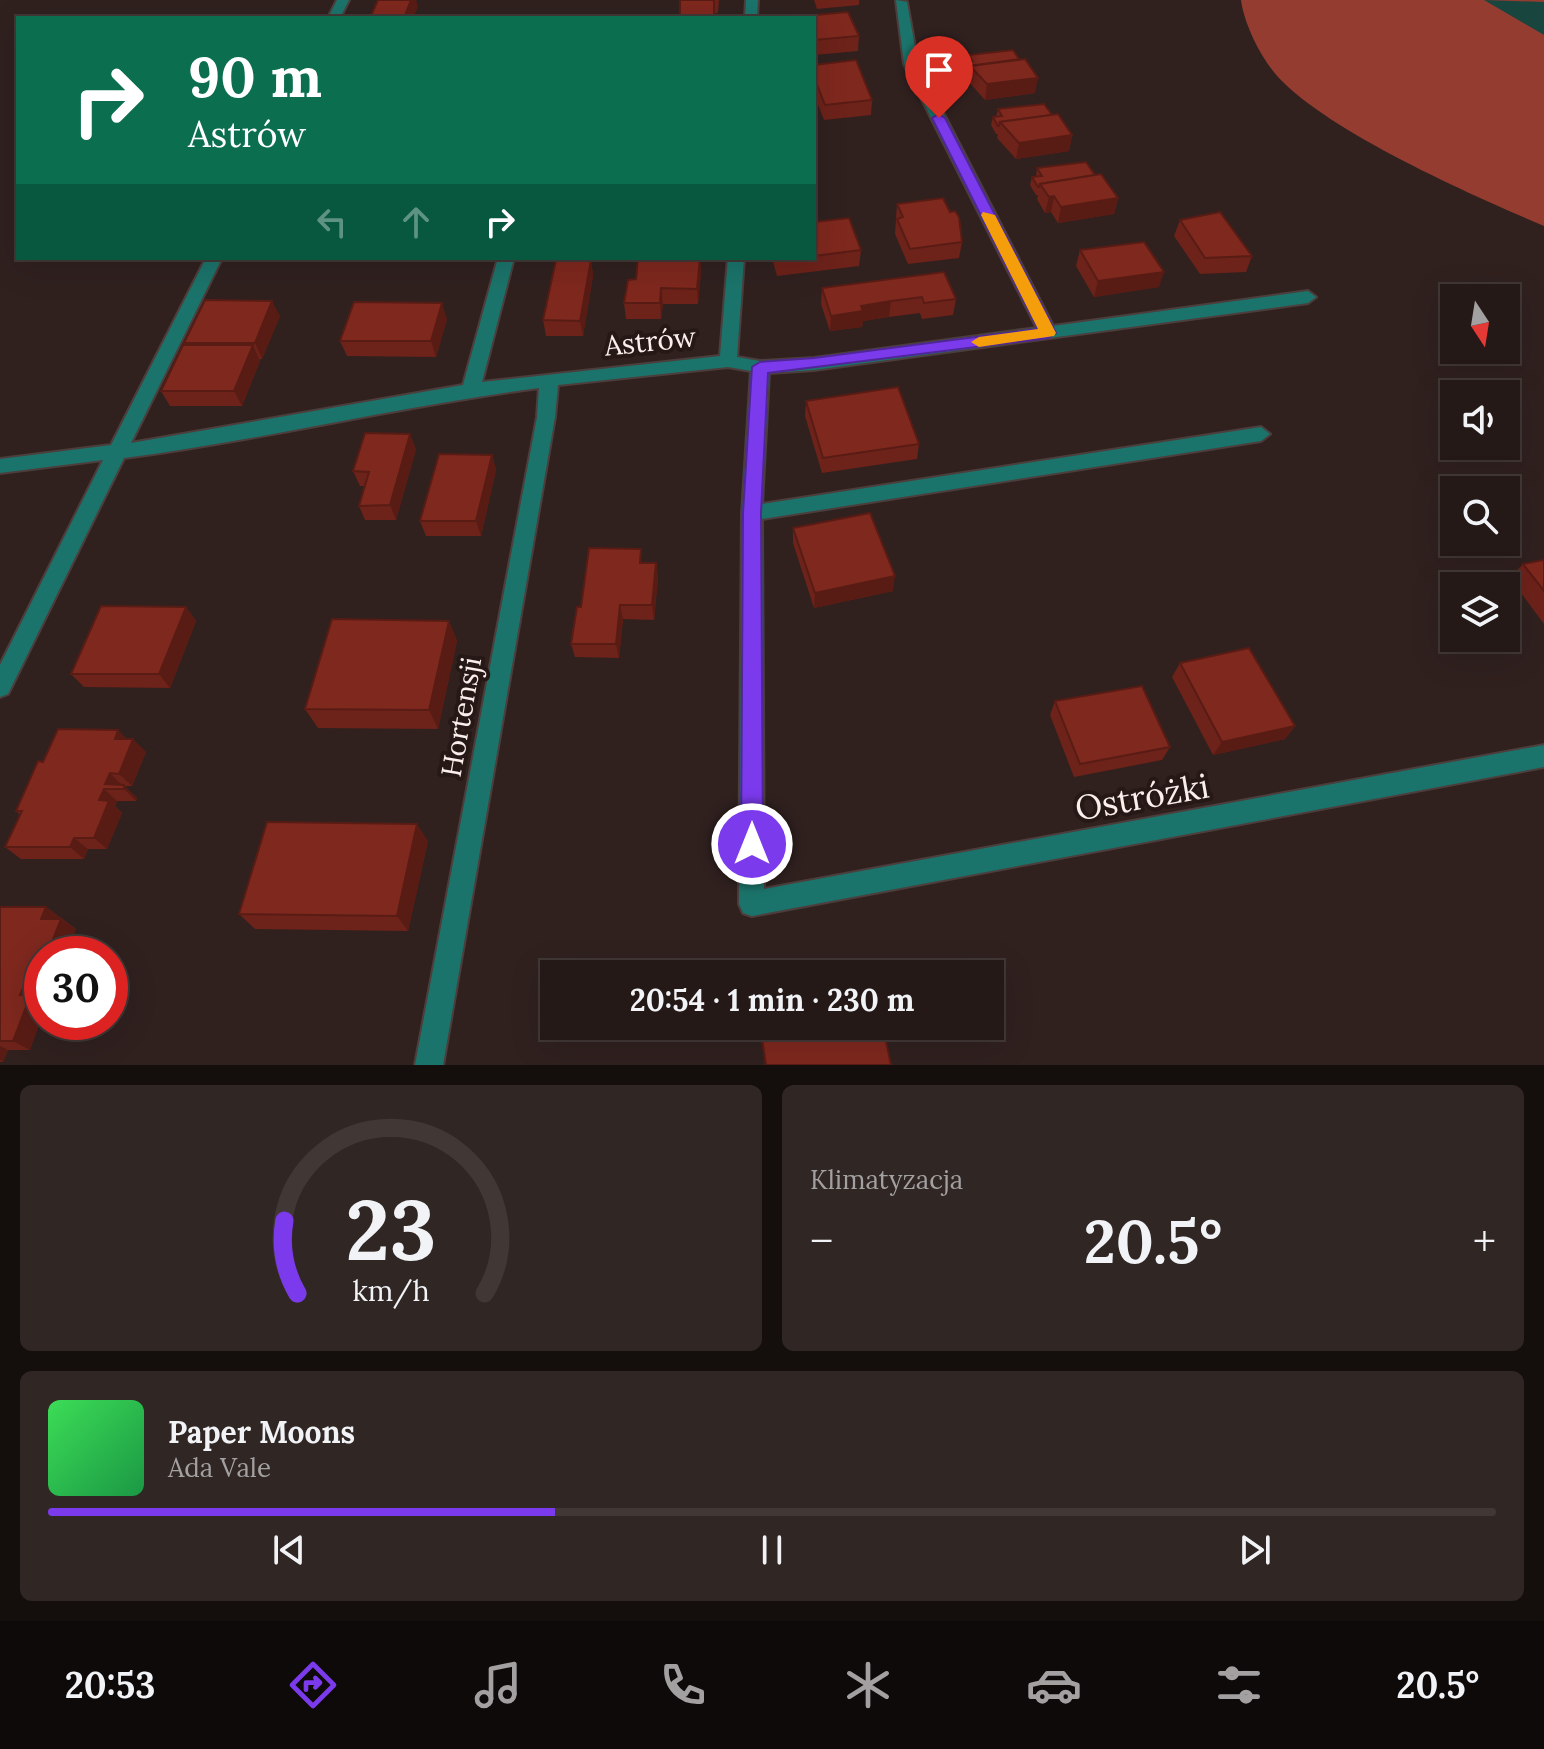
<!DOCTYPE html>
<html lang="pl">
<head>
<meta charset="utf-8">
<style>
	:root { --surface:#241917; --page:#302624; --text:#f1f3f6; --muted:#a3a0a1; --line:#413836; --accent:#7c3aed }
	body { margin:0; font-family:Lora,serif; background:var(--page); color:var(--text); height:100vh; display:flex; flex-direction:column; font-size:30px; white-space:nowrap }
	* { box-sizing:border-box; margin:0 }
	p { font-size:26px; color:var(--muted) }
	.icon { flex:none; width:44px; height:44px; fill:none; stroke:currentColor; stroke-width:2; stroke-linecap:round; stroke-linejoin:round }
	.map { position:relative; height:1065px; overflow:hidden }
	.side { display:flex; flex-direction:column; gap:20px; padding:20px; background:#140e0d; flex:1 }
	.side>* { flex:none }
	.top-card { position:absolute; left:16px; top:16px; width:800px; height:244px; border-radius:0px; box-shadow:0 8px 32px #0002,0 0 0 2px var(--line); background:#0b6e4f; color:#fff; overflow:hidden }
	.needle { width:52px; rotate:168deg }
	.buttons { position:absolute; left:1440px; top:284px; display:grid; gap:16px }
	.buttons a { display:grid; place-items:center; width:80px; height:80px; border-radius:0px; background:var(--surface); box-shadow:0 8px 32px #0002,0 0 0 2px var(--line); font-size:40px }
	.speed { position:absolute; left:24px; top:936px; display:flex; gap:16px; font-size:40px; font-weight:700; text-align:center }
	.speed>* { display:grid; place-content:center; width:104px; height:104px; border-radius:50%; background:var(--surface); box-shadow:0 8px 32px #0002,0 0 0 2px var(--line); line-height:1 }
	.speed .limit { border:12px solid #d22; background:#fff; color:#111 }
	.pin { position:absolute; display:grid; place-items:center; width:68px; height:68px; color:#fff; margin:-82px -34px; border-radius:50% 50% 50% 0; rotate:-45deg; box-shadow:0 0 8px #0007 }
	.pin .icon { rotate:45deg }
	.me { position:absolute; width:88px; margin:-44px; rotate:0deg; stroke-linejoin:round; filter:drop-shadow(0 0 6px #0008) }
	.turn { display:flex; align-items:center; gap:28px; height:168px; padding:0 40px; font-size:36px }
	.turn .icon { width:104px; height:104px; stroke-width:2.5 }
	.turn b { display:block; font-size:56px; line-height:68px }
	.lanes { display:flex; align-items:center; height:76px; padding:0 40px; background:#0003; justify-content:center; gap:40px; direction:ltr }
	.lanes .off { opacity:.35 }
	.big { font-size:60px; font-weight:700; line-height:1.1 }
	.side .tile { flex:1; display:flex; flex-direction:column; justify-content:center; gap:12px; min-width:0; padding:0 28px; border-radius:12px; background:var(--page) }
	.side .dial { align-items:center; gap:0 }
	.dial svg { height:208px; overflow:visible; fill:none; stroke:var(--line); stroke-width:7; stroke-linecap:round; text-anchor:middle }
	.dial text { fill:var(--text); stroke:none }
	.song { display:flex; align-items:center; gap:24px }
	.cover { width:96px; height:96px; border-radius:12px; background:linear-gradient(135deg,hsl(130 70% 55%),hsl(140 70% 35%)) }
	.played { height:8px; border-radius:4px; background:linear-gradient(90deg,var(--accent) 35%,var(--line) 35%) }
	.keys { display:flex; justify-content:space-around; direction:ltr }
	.heat { display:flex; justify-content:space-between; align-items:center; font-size:44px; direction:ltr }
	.side .tiles { flex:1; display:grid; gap:20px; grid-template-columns:1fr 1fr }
	.tile:last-child { grid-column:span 2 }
	.trip { position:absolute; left:540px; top:960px; width:464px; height:80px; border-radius:0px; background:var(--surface); box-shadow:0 8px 32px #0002,0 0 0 2px var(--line); font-weight:700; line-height:80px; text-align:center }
	.tabs { display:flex; height:128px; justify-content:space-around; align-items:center; background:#0e0a09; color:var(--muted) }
	.tabs .icon { width:56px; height:56px }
	.tabs .current { color:var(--accent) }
	.tabs b { font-size:36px; color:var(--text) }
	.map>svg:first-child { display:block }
</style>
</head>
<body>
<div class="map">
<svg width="1544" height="1065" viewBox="0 0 1544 1065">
	<rect width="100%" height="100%" fill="#30211f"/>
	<path fill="#953c31" d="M1241 0H1544V226C1476 197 1311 125 1270 67 1257 49 1244 22 1241 0Z"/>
	<path fill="#19453f" d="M1484 0 1544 2V35Z"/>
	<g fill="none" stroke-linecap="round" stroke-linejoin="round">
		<g stroke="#4c3e3c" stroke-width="4">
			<g id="minor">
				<path d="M337 0H349L340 18H328Z"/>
				<path d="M746 0H758L757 18H745Z"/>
				<path d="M896 0 907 2 918 64 1053 326 1308 291 1316 297 1308 303 814 370 769 373 762 504 1261 427 1270 434 1261 441 762 519 764 889 1544 745V767L752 916 743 913 739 904 742 513 751 371 728 367 558 385 555 417 443 1065H415L537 417 539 388C400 406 263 440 124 458L8 694 0 697V665L103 460 0 473V459L111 445 206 258H222L131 443 463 385 498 258H514L482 382 720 356 728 258H744L737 357 760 361 814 358 1037 328 904 64Z"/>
			</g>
		</g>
		<use href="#minor" fill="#1b746b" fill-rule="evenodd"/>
	</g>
	<g fill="#6d221a">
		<path d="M680 0H719L718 13H714Z"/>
		<path d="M814 0H859V5L817 9Z"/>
		<path d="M814 18 859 36 858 51 814 55Z"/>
		<path d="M969 55 1035 93 985 100 968 81V78L963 70 964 62H968Z"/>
		<path d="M814 65 872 100 871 115 824 120 814 94Z"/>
		<path d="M998 109 1052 115 1072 135 1069 151 1016 159 997 138 998 134H996L991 125 993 117H996Z"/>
		<path d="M1037 168 1095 175 1118 198 1114 214 1058 223 1051 212 1045 213 1037 199 1038 195H1036L1030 185 1032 177H1036Z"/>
		<path d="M897 204 962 242 959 258 908 264 895 234Z"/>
		<path d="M1180 220 1252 256 1246 272 1200 274 1174 236Z"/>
		<path d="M814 222 861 250 859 266 777 276 772 258H814Z"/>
		<path d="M1080 250 1159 287 1094 297 1076 266Z"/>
		<path d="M700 258 701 272 698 304H663L661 319H626L624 303 636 279Z"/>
		<path d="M591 260 593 276 583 336H546L543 320Z"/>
		<path d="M822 288 956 299 953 315 922 319 920 313 889 317 863 321 862 327 830 331 821 304Z"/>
		<path d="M280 316 262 359H260V361L242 406H170L161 391 185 345 184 343Z"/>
		<path d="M447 319 436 357 347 356 340 341Z"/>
		<path d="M806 401 919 444 917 459 822 473 805 416Z"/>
		<path d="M416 449 396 520H365L359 506 365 486H360L353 471Z"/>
		<path d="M492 455 496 470 481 536H426L420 521Z"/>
		<path d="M793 528 893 591 814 608 793 543Z"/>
		<path d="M1544 560V624L1510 578 1523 564Z"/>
		<path d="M644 563H656L658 578 654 620 623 619 619 658 575 657 571 644 581 607Z"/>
		<path d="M186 607 196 621 170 688 84 687 71 674Z"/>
		<path d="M449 621 457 641 438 729 318 728 305 709Z"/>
		<path d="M1180 663 1295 726 1285 739 1213 755 1172 677Z"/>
		<path d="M1055 701 1170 747 1162 760 1074 777 1050 715Z"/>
		<path d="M127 739 146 752 132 786H124L137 798 136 801H117L115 806 122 813 107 849H88L84 859H21L5 847 20 815 16 811 43 762Z"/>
		<path d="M428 841 408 931 255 929 239 914Z"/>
		<path d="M0 907H46L76 929 42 954V991L39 999 30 1050H8L3 1062H0Z"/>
		<path d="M759 1026H883L891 1065H765Z"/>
	</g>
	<g fill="#591c15">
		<path d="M411 0H416L418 7 413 18H404Z"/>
		<path d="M1038 78 1035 93 985 100 987 84Z"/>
		<path d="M1072 135 1069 151 1016 159 1019 143Z"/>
		<path d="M1054 196 1051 212 1045 213 1049 197Z"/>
		<path d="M1118 198 1114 214 1058 223 1061 207Z"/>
		<path d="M700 258 701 272 698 304 697 289Z"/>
		<path d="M591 260 593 276 583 336 580 321Z"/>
		<path d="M1164 272 1159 287 1094 297 1098 281Z"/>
		<path d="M661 288 663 304 661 319 660 303Z"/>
		<path d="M272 301 280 316 262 359 255 343Z"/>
		<path d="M891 301 889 317 863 321 862 327 830 331 831 316 861 306Z"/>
		<path d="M442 303 447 319 436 357 431 341Z"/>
		<path d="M253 345 260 361 242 406 234 391Z"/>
		<path d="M410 434 416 449 396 520 390 505Z"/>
		<path d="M492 455 496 470 481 536 476 521Z"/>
		<path d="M656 563 658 578 654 620 652 605Z"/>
		<path d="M895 576 893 591 814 608 815 593Z"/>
		<path d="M620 605 623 619 619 658 616 644Z"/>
		<path d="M186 607 196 621 170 688 159 674Z"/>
		<path d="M449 621 457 641 438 729 429 710Z"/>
		<path d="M1295 726 1285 739 1213 755 1222 742Z"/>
		<path d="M118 730 131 743 115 739Z"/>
		<path d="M133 739 146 752 132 786 119 774Z"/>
		<path d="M110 773 123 786 105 784Z"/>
		<path d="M124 785 137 798 136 801 124 789Z"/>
		<path d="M104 789 117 801 115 806 122 813 107 849 94 838 99 800Z"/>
		<path d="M417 824 428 841 408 931 397 916Z"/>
		<path d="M74 838 88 849 84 859 70 847Z"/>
		<path d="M46 907 61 918 56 929 41 919Z"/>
		<path d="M61 919 76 929 67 954H47Z"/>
		<path d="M33 962 42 967V982L28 975Z"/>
		<path d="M26 980 42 990 39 999 42 1001V1018L30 1050 13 1041 20 995Z"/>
		<path d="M0 1046 8 1050 3 1062 0 1060Z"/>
	</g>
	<g fill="#7f281e" stroke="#591c15" stroke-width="2">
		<path d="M378 0H411L404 18H370Z"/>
		<rect x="680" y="0" width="34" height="18"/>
		<path d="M848 12 859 36 814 40V18L793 17Z"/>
		<path d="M1013 50 1019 59 970 66 968 70 964 62 972 61 969 55Z"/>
		<path d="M1025 59 1038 78 987 84 970 66Z"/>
		<path d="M856 60 872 100 825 105 814 77V65Z"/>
		<path d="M1044 104 1052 115 1000 122 999 126H998L993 117 1002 116 998 109Z"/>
		<path d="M1058 114 1072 135 1019 143 1000 122Z"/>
		<path d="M1086 162 1095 175 1040 184 1039 187H1038L1032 177 1042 176 1037 168Z"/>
		<path d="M1101 174 1118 198 1061 207 1054 196 1049 197 1040 184Z"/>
		<path d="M943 198 950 212 955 211 959 217 962 242 910 249 897 219 903 217 897 204Z"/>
		<path d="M1220 212 1252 256 1205 258 1180 220Z"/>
		<path d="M849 218 861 250 814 256V222Z"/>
		<path d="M1144 242 1164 272 1098 281 1080 250Z"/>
		<path d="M638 258H700L697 289 661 288 660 303H624L628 280 636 279Z"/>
		<path d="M556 260H591L580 321 543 320Z"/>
		<path d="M944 272 956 299 924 303 922 297 891 301 861 306 863 311 831 316 822 288Z"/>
		<path d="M205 300 272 301 255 343H184Z"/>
		<path d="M354 302 442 303 431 341H340Z"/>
		<path d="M183 345H253L234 391H161Z"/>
		<path d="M898 387 919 444 823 458 806 401Z"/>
		<path d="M365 433 410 434 390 505 359 506 369 472 353 471Z"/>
		<path d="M439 454 492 455 476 521H420Z"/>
		<path d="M870 513 895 576 815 593 793 528Z"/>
		<path d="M589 548 641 549 640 563H656L652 605H620L616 644H571L577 607H581Z"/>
		<path d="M1544 560V591L1523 564Z"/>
		<path d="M101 606 186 607 159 674H71Z"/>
		<path d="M332 619 449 621 429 710 305 709Z"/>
		<path d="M1249 648 1295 726 1222 742 1180 663Z"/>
		<path d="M1142 686 1170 747 1080 764 1055 701Z"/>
		<path d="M58 729 118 730 115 739H133L119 774 110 773 105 784 124 785V789H104L99 800 109 801 94 838H74L70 847H5L22 811H16L38 761 43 762Z"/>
		<path d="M267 822 417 824 397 916 239 914Z"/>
		<path d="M0 907H46L41 919H61L47 954H42V962H33L28 975H42L39 980H26L20 995 31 994 13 1041H0Z"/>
		<path d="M869 963 872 974H804Z"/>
		<path d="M760 1026H883L891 1065H766Z"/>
	</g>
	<path fill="#7c3aed" stroke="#51269a" stroke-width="2" d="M939 114 945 118 1056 333 1048 338 768 373 761 513 763 844 760 852 752 855 744 852 741 844 743 513 752 367 760 362 814 358 1038 329 932 118Z"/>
	<path fill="#f59e0b" d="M983 212 995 215 1056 333 1054 336 979 347 971 342 979 337 1038 329 981 215Z"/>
	<g text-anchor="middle" stroke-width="8" stroke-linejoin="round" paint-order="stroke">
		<g font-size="28" fill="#faefed" stroke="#261815">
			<text transform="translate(650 341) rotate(-6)" y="10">Astrów</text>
			<text transform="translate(461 717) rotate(-80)" y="10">Hortensji</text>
		</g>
		<g font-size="34" fill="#faefed" stroke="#261815">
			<text transform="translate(1142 797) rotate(-10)" y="12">Ostróżki</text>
		</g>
	</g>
</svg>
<div class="buttons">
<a><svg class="needle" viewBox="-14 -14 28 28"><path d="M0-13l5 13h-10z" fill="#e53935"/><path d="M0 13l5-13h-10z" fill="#a3a0a1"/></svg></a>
<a><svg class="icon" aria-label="sound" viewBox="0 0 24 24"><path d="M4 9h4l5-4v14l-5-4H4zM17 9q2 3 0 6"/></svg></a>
<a><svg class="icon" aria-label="search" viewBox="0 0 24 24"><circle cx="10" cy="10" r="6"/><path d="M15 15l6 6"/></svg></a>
<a><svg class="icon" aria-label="layers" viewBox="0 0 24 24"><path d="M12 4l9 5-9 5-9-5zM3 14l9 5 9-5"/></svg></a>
</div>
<div class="speed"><div class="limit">30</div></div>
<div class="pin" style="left:939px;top:118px;background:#d93025"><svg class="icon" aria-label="arrive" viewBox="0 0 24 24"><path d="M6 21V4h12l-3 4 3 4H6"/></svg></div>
<svg class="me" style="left:752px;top:844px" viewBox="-20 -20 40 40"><circle r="17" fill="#7c3aed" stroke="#fff" stroke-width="3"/><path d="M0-11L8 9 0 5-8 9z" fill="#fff"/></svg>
<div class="trip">20:54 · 1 min · 230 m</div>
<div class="top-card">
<div class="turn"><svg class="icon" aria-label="right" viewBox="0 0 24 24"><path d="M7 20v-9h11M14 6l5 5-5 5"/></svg><div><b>90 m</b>Astrów</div></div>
<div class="lanes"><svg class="icon off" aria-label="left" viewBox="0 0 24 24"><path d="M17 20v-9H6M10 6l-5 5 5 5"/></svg><svg class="icon off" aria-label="ahead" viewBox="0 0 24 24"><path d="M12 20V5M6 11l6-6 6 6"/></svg><svg class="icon" aria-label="right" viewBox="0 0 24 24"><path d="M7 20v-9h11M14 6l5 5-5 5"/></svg></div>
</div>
</div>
<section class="side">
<div class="tiles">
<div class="tile dial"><svg viewBox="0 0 100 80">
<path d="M14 69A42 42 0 1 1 86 69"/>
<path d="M14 69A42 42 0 0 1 9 41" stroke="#7c3aed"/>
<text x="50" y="56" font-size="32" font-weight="700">23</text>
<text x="50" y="72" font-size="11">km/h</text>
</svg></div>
<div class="tile"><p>Klimatyzacja</p>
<div class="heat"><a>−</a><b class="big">20.5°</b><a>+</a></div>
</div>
<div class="tile">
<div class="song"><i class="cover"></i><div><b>Paper Moons</b><p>Ada Vale</p></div></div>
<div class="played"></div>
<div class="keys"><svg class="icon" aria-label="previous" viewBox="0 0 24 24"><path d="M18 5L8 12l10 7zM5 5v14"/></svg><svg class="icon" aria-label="pause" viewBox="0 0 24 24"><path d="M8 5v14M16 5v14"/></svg><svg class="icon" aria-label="next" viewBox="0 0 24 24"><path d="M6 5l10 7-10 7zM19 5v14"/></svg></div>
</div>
</div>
</section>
<nav class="tabs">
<b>20:53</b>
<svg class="icon current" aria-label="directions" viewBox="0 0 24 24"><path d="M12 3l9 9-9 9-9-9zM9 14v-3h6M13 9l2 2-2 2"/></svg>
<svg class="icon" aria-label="music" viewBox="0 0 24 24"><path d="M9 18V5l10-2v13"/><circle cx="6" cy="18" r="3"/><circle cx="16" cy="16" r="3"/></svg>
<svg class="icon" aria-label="phone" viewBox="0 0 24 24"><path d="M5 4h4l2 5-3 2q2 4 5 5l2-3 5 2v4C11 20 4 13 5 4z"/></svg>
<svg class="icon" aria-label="climate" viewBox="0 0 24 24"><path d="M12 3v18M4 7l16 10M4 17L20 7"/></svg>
<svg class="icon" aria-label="car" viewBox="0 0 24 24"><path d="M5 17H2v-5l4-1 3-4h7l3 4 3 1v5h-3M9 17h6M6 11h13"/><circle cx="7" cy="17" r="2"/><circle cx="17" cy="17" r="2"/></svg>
<svg class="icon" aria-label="filters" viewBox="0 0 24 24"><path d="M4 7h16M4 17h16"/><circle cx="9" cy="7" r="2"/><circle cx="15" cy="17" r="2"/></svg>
<b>20.5°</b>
</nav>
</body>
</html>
